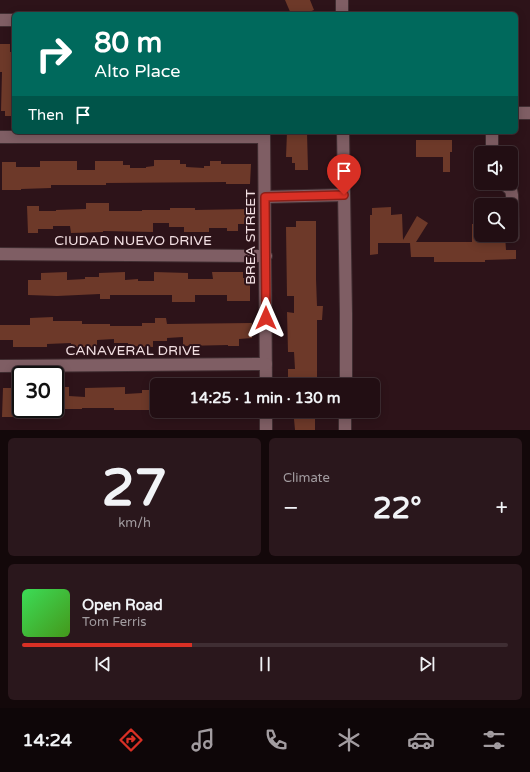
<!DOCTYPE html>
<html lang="en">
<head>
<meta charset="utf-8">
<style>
	:root { --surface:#220e13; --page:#2a171c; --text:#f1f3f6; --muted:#a29ca0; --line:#3f2e33; --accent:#d93025 }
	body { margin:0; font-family:"Varela Round",sans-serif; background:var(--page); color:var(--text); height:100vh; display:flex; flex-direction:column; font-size:15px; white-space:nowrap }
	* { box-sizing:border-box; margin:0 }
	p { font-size:13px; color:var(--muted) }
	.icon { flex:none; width:22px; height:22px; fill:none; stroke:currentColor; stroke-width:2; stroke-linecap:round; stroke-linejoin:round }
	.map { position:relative; height:430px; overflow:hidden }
	.sheet { display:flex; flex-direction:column; gap:8px; padding:8px; background:#13080a; flex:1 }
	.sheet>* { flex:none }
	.guide { position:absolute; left:12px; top:12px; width:506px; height:122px; border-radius:6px; box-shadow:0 2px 10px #0003,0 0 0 1px var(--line); background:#00695c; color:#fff; overflow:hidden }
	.fabs { position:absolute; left:474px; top:146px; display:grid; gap:8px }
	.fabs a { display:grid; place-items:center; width:44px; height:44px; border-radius:6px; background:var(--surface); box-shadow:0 2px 10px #0003,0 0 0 1px var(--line); font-size:20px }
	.speed { position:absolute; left:12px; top:366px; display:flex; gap:8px; font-size:20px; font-weight:700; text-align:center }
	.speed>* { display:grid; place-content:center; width:52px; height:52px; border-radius:50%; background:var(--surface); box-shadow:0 2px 10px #0003,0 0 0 1px var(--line); line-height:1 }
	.speed .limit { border:2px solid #111; border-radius:6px; background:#fff; color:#111 }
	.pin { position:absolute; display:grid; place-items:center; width:34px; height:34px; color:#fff; margin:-41px -17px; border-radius:50% 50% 50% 0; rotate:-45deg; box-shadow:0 0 4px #0007 }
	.pin .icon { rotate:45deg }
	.me { position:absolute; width:44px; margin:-22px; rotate:0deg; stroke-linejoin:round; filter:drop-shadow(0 0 3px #0008) }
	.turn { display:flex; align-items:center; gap:14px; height:84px; padding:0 16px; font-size:18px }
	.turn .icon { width:52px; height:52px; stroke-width:2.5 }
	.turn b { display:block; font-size:28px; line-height:34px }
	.then { display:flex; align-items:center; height:38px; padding:0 16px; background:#0003; gap:8px; font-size:15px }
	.big { font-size:30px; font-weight:700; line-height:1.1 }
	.sheet .tile { flex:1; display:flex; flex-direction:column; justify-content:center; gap:6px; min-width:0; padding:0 14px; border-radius:6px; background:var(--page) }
	.sheet .dial { align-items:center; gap:0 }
	.dial b { font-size:52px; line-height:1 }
	.song { display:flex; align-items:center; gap:12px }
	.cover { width:48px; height:48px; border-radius:6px; background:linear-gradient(135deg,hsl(130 70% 55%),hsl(100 70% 35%)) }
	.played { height:4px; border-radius:2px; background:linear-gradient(90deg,var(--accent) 35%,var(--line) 35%) }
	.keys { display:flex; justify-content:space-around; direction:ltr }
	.heat { display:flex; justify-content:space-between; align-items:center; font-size:22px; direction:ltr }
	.sheet .tiles { flex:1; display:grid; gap:8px; grid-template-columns:1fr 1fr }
	.tile:last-child { grid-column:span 2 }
	.trip { position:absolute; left:150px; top:378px; width:230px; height:40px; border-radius:6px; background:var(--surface); box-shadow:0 2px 10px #0003,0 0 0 1px var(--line); font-weight:700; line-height:40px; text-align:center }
	.tab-bar { display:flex; height:64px; justify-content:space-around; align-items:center; background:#0e0608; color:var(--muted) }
	.tab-bar .icon { width:28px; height:28px }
	.tab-bar .selected { color:var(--accent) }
	.tab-bar b { font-size:18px; color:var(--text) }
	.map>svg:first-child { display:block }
</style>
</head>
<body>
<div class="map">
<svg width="530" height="430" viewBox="0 0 530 430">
	<rect width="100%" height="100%" fill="#2d1319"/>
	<g fill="#6d3929">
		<path d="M285 0H310L314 10 304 14H291Z"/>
		<path d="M0 44H10V52H14V72H11V92H14V116H5V111H1L2 72H0Z"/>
		<path d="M287 132H307L308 170H295V163H292V157H286Z"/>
		<path d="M416 140H452V152H450V172H443V157H416Z"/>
		<path d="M154 160H180V164H186V167L204 168V166H210V161H221V164H251L250 184H226V182L106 183V185H51V188L21 189V190H2V162H16V167H40V161H77V170H95V161H123V165H130V168H146V167L154 166Z"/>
		<path d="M86 203H109V211H142V210H170V208H195V210L251 209V224H238V231H227V228H209V232H184V227H169V223H153V232L103 231V232L71 233 70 226H53V229H38V233H28L27 206H39V211H56V210L86 209Z"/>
		<path d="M391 207V215L402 214 403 240 417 216 428 223 416 242H472V224L481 223V235H505L506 250H516V259L485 260V262H434V257H411L410 243H378V254L370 255V215H372V208Z"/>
		<path d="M296 221H316V279L317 306H323L322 320H317V385H288V369H295L294 352H288L287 312 294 313V296H287L286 227H296Z"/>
		<path d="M67 272V280L85 279V277H99V273L125 272V280L138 279V281H154V272L188 273V279H213L212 272H243V278H250V301H227V295H195V302H172V295H110V299H100V294L57 296 28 295V280H41V273Z"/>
		<path d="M53 317V321H82V324H110V326H142V323H155V318H166L167 324 252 323V338L239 339V346H228V345L183 346V337L167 338V341H153V347L128 346V343H114V339L97 340V347H71V343L47 344V347H13V340H0V325H30V318Z"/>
		<path d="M58 387H69V396L85 397V388L125 387V394L142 393V390H157V410H114V408H82V409H58Z"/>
		<path d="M3 388H18V394H21V409H25V417H2Z"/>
		<path d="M298 411H315V430H295L294 419H298Z"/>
	</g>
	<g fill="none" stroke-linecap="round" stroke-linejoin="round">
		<g stroke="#402d31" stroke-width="14">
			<g id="minor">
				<path d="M342 14V0"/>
				<path d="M0 20H14"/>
				<path d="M516 113H530"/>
				<path d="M264 132 266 385"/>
				<path d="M343 132 346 313V385"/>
				<path d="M492 132V153"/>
				<path d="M0 137H264"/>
				<path d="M503 183 511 190 512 195 513 236"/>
				<path d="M265 197 344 195"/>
				<path d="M0 254 266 256"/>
				<path d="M0 366 266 364"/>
				<path d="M266 411V430"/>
				<path d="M345 430V411"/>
			</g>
		</g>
		<use href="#minor" stroke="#7f5e64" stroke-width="12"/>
	</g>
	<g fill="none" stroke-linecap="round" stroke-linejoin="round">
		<g stroke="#8d1f18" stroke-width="10">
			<path id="route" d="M266 318 265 197 344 195"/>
		</g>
		<use href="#route" stroke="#d93025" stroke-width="7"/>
	</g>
	<g text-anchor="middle" stroke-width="4" stroke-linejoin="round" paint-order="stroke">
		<g font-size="14" fill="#f2dfe2" stroke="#2d1319">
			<text transform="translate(250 237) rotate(-90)" y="5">BREA STREET</text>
			<text x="133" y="245">CIUDAD NUEVO DRIVE</text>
			<text x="133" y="355">CANAVERAL DRIVE</text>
		</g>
	</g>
</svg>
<div class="fabs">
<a><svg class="icon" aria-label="sound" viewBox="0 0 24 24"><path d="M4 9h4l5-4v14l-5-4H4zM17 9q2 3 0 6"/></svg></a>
<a><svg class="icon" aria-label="search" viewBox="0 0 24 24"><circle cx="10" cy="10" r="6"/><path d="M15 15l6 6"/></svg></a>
</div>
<div class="speed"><div class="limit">30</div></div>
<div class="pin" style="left:344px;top:195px;background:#d93025"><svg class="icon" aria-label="arrive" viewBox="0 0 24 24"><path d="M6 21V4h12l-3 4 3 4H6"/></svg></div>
<svg class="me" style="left:266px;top:318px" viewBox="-20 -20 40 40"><path d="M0-17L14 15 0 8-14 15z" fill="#d93025" stroke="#fff" stroke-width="4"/></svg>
<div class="trip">14:25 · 1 min · 130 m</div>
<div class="guide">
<div class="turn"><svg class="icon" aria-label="right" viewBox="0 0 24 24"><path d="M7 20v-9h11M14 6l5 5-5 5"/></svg><div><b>80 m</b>Alto Place</div></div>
<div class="then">Then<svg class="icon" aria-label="arrive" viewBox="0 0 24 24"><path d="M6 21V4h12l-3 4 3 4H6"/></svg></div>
</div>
</div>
<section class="sheet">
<div class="tiles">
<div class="tile dial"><b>27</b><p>km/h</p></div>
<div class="tile"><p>Climate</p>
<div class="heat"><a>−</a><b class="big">22°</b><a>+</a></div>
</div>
<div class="tile">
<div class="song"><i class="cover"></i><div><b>Open Road</b><p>Tom Ferris</p></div></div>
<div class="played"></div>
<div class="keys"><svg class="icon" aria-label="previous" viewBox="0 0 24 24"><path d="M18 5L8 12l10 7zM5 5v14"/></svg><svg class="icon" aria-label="pause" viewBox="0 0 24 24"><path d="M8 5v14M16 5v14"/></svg><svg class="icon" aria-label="next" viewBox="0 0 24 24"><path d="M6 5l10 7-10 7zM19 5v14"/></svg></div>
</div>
</div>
</section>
<nav class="tab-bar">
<b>14:24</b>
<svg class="icon selected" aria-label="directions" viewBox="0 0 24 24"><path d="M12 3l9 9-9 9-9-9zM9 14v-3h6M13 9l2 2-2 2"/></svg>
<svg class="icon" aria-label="music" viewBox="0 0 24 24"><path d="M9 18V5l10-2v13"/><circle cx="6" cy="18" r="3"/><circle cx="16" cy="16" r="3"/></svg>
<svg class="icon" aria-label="phone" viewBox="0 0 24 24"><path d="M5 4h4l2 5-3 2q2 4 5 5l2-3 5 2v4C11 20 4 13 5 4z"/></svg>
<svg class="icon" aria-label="climate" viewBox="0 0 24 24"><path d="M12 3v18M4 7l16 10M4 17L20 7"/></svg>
<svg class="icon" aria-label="car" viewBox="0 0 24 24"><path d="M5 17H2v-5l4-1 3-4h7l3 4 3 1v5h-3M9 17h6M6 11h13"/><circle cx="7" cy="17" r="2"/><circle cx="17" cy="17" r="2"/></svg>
<svg class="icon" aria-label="filters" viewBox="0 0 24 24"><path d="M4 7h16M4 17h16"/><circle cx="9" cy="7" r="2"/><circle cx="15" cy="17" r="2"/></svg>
</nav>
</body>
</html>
